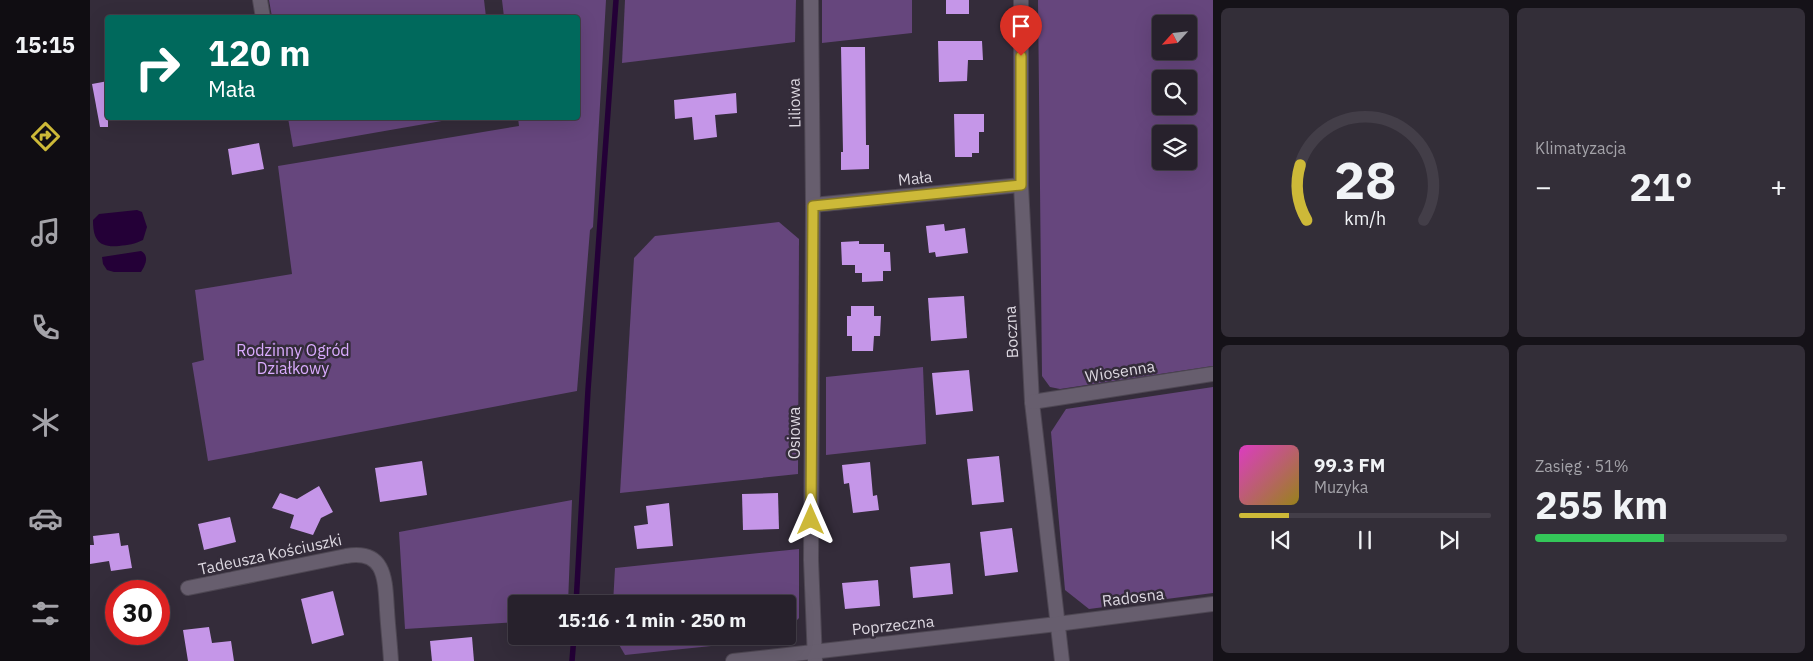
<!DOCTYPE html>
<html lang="pl">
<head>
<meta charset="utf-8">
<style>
	:root { --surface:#27212c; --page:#332e38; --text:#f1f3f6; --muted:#a4a3a9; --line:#433e48; --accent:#cdb938 }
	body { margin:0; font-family:"IBM Plex Sans",sans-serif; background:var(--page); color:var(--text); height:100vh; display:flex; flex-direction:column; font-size:19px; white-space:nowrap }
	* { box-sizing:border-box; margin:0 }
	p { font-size:16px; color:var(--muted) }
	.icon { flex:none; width:28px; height:28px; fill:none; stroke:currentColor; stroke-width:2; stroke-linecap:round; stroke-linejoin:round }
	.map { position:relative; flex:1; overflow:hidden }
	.side { display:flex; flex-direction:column; gap:8px; padding:8px; background:#151218; width:600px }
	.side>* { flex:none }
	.guide { position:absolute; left:15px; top:15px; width:475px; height:105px; border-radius:5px; box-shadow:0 5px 20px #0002,0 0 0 1px var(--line); background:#00695c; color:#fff; overflow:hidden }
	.needle { width:32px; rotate:243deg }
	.buttons { position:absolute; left:1062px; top:15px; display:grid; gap:10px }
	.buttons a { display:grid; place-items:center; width:45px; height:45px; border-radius:5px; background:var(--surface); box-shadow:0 5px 20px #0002,0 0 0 1px var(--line); font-size:25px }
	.speed { position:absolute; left:15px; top:580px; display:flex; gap:10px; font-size:25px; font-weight:700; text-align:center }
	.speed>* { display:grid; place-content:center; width:65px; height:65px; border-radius:50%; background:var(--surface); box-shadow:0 5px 20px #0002,0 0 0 1px var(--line); line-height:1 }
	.speed .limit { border:8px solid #d22; background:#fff; color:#111 }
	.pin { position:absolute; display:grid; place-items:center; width:42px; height:42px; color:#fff; margin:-51px -21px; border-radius:50% 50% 50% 0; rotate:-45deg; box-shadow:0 0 5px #0007 }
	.pin .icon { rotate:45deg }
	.me { position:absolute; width:55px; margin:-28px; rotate:0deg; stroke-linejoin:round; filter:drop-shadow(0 0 4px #0008) }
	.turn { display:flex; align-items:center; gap:18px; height:105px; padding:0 20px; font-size:22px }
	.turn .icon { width:65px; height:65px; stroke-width:2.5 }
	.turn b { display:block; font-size:35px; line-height:42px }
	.big { font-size:38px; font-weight:700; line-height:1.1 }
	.side .tile { flex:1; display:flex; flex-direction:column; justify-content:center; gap:8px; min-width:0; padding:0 18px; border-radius:8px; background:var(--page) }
	.side .dial { align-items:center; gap:0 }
	.dial svg { height:130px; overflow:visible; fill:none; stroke:var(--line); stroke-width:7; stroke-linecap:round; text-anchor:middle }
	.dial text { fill:var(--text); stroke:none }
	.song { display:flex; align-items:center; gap:15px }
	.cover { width:60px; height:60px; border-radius:8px; background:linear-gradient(135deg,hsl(310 70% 55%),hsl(50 70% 35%)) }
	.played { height:5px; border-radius:2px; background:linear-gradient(90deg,var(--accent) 20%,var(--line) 20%) }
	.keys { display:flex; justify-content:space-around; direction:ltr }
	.heat { display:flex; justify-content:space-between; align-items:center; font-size:28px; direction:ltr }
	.charge { height:8px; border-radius:4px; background:linear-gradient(90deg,#34c759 51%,var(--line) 0) }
	.side .tiles { flex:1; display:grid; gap:8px; grid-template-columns:repeat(2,1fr) }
	.trip { position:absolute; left:418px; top:595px; width:288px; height:50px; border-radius:5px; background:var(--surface); box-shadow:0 5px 20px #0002,0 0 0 1px var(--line); font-weight:700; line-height:50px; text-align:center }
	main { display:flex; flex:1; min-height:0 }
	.tabs { display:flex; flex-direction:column; width:90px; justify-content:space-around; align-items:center; background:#100d12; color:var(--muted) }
	.tabs .icon { width:35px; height:35px }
	.tabs .on { color:var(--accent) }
	.tabs b { font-size:22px; color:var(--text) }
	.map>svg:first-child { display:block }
</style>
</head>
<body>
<main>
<nav class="tabs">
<b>15:15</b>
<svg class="icon on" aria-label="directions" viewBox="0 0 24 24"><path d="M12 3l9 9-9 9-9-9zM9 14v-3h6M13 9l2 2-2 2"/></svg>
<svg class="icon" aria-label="music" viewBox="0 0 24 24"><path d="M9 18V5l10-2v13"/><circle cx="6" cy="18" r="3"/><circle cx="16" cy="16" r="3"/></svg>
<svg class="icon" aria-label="phone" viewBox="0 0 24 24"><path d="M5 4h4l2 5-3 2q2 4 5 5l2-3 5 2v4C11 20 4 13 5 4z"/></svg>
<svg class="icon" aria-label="climate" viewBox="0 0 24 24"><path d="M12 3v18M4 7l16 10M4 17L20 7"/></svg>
<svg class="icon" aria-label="car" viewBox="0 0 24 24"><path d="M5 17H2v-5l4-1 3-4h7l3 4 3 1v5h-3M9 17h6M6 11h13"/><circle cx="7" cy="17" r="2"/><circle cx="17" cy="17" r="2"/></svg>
<svg class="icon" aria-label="filters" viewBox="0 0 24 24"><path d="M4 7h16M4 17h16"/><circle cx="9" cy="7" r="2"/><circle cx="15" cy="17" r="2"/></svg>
</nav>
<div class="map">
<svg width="1123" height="661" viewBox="0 0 1123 661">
	<rect width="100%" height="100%" fill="#342c3a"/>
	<g fill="#66467d" fill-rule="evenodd">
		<path d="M179 0H394L396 17H182Z"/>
		<path d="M412 0H516L503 227 500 230 487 391 118 461 102 363 114 360 105 290 202 274 188 166 429 126 428 118H488V18L414 17Z"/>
		<path d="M535 0H706L705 42 532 63Z"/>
		<path d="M732 0H822V33L732 43Z"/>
		<path d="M948 0H1123V366L970 389 960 387 952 376ZM1071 24H1099V51H1071ZM1071 79H1099V106H1071ZM1071 134H1099V161H1071Z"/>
		<path d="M198 118H369L203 147Z"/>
		<path d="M689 222 709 239 708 474 530 493 544 258 565 236Z"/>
		<path d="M833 367 836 444 736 455V377Z"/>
		<path d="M1123 387V593L999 609 975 590 961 432 976 409Z"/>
		<path d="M482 500 478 604H426V622L315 629 309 532Z"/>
		<path d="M709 549V618L696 631V604H523L525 568Z"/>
		<path d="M524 636H692L689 639 535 655Z"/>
	</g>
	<g fill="#240037">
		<path d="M47 210 52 212 57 227 53 240C45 244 38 245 29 246 8 248 3 239 3 220L9 214Z"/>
		<path d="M51 251C60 256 55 266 51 272H24L17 270 13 264 12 257Z"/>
	</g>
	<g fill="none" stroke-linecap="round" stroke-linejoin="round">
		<g stroke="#240037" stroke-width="5.5">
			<path d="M486 604 498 390 526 0"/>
			<path d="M482 661 484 636"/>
		</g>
	</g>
	<g fill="#c596e8">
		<rect x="856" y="0" width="23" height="14"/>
		<path d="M848 41H892L893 60H878L877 81 849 82Z"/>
		<path d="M751 47H775L776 145H779V169L751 170V152H753Z"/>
		<path d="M18 81V127H10L2 84Z"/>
		<path d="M646 93 647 113 625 115 627 137 604 140 602 117 585 119 584 100Z"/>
		<path d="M864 114H894V132H889V153H882V157H865Z"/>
		<path d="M169 143 174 169 142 175 138 149Z"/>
		<path d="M854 224 855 231 875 228 878 253 846 257 845 252 839 253 836 226Z"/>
		<path d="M769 241V244H794V252H800L801 271H793V281L772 282V273H765V265H752L751 242Z"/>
		<path d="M874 296 877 338 841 341 838 298Z"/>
		<path d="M761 306H784V316H791L790 336H784L783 351H762V336H757V316H761Z"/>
		<path d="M879 370 883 411 846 415 842 373Z"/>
		<path d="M909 456 914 502 882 505 877 459Z"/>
		<path d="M332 461 337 495 290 502 285 468Z"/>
		<path d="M780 462 783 496 787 495 789 510 763 513 759 483 754 484 752 465Z"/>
		<path d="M229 486 243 512 231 518 223 535 200 528 204 515 182 508 190 493 207 499Z"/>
		<path d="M688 493 689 529 653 530 652 494Z"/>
		<path d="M579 503 583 546 547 549 544 526 558 524 556 506Z"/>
		<path d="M140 517 146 542 114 550 108 524Z"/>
		<path d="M922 528 928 572 895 576 890 532Z"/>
		<path d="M29 533 31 546 38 545 42 568 21 571 19 561 0 564V545H4L3 536Z"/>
		<path d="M860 563 863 594 823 598 820 567Z"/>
		<path d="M788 580 790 606 755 609 752 583Z"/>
		<path d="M243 591 254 635 222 644 211 599Z"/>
		<path d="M119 627 122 643 141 641 144 661H98L93 630Z"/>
		<path d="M382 637 384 661H342L340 641Z"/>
	</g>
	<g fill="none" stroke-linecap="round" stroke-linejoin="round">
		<g stroke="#4e4753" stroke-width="16">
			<g id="minor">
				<path d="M170 0 173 18"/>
				<path d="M721 0 723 205 721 560 725 661"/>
				<path d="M931 0V185L942 402 972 661"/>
				<path d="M723 205 931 185"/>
				<path d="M942 402 1123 374"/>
				<path d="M98 588 256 556C296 549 295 580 297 610 298 627 300 644 301 661"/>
				<path d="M643 661 967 624 1123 604"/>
			</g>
		</g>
		<use href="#minor" stroke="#675e6e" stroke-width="14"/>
	</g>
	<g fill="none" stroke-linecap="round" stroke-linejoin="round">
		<g stroke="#857824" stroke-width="12">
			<path id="route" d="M721 520 723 206 931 185V56"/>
		</g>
		<use href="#route" stroke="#cdb938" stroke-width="9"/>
	</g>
	<g text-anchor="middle" stroke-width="5" stroke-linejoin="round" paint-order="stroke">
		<g font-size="16" fill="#dcd7e0" stroke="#342c3a">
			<text transform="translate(704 103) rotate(-91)" y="6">Liliowa</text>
			<text transform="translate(825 178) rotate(-6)" y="6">Mała</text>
			<text transform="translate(921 332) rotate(-93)" y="6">Boczna</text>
			<text transform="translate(1030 371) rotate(-9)" y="6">Wiosenna</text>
			<text transform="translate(704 433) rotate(-90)" y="6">Osiowa</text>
			<text transform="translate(180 554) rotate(-12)" y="6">Tadeusza Kościuszki</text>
			<text transform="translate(1043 597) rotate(-7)" y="6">Radosna</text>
			<text transform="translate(803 625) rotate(-6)" y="6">Poprzeczna</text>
		</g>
		<g font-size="16" fill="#daabfe" stroke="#342c3a">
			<text x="203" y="356">Rodzinny Ogród<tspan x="203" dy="18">Działkowy</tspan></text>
		</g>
	</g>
</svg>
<div class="buttons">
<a><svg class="needle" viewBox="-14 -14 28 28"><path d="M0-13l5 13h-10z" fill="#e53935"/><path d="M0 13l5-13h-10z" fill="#a4a3a9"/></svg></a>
<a><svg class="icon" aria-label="search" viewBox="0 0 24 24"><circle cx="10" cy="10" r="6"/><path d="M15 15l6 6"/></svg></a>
<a><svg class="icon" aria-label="layers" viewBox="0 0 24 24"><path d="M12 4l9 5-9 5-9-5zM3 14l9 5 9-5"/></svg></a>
</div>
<div class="speed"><div class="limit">30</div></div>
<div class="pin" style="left:931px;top:56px;background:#d93025"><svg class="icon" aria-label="arrive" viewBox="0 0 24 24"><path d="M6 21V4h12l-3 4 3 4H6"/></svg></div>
<svg class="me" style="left:721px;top:520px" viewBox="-20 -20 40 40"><path d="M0-17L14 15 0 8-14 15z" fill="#cdb938" stroke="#fff" stroke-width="4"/></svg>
<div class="trip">15:16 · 1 min · 250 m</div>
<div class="guide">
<div class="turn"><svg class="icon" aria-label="right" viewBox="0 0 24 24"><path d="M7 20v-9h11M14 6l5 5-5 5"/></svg><div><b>120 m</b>Mała</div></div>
</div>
</div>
<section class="side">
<div class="tiles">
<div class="tile dial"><svg viewBox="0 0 100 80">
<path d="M14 69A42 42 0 1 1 86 69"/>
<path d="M14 69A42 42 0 0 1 10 35" stroke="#cdb938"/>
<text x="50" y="56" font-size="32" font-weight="700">28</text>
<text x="50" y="72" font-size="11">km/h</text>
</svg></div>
<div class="tile"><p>Klimatyzacja</p>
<div class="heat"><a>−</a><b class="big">21°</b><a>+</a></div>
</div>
<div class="tile">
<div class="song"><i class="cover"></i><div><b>99.3 FM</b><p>Muzyka</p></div></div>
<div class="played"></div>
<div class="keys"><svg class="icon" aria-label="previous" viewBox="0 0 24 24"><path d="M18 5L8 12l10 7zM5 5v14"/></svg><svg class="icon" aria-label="pause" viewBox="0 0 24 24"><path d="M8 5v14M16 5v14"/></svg><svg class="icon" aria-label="next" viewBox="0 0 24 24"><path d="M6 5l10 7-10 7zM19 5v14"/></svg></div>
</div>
<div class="tile"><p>Zasięg · 51%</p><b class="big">255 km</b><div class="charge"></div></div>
</div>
</section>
</main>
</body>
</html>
